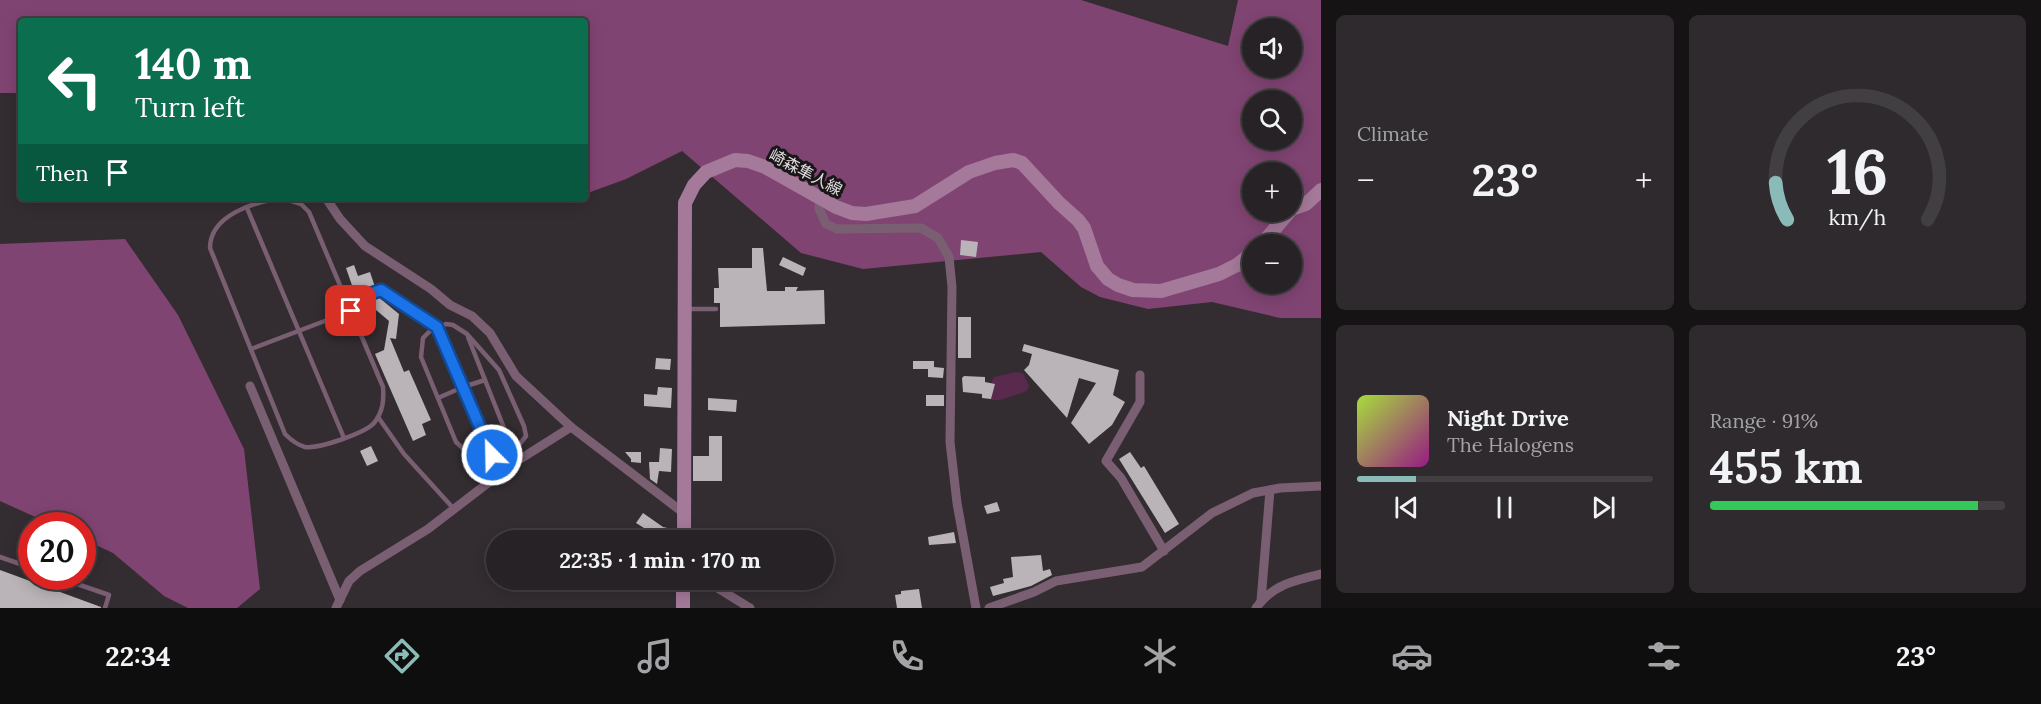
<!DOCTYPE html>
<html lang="en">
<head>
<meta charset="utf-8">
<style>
	:root { --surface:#262225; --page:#2e2a2d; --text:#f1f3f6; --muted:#a4a4a7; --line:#423f42; --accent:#8bbbb9 }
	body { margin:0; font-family:Lora,"Noto Sans JP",serif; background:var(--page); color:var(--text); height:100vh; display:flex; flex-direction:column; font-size:22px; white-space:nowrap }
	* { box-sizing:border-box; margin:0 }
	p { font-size:20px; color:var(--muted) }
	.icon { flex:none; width:33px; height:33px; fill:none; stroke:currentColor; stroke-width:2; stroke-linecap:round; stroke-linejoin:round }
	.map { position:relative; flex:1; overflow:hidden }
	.details { display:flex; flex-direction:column; gap:15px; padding:15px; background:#151314; width:720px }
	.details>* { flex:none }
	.hud { position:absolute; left:18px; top:18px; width:570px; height:183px; border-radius:6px; box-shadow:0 3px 15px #0003,0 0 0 2px var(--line); background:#0b6e4f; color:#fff; overflow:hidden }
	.tools { position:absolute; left:1242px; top:18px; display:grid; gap:12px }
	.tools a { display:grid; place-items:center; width:60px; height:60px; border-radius:50%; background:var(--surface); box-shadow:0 3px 15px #0003,0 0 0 2px var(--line); font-size:30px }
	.speed { position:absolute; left:18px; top:512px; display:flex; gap:12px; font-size:30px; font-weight:700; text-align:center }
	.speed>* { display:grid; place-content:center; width:78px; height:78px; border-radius:50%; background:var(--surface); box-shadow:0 3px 15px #0003,0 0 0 2px var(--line); line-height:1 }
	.speed .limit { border:9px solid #d22; background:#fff; color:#111 }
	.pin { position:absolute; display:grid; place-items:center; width:51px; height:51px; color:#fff; margin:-26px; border-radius:12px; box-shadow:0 3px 9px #0006 }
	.me { position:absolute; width:66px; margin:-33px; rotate:337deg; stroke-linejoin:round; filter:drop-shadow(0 0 4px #0008) }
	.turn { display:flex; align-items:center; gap:21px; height:126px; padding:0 18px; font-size:27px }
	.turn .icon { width:78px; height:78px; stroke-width:2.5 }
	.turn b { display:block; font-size:42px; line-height:51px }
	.then { display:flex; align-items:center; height:57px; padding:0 18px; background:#0003; gap:12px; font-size:22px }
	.big { font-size:45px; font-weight:800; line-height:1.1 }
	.details .tile { flex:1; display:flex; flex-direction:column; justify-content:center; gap:9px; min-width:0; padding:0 21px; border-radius:9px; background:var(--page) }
	.details .dial { align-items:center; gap:0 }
	.dial svg { height:156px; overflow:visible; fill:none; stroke:var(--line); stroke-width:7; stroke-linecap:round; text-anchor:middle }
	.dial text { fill:var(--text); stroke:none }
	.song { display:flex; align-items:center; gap:18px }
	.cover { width:72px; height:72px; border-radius:9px; background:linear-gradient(135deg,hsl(80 70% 55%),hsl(310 70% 35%)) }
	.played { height:6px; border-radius:3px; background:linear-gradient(90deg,var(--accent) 20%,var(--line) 20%) }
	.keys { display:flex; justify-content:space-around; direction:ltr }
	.heat { display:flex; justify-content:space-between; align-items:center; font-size:33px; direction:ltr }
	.charge { height:9px; border-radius:4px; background:linear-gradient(90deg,#34c759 91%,var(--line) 0) }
	.details .tiles { flex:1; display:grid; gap:15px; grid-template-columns:repeat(2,1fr) }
	.trip { position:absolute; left:486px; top:530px; width:348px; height:60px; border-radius:30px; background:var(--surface); box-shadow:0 3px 15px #0003,0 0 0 2px var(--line); font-weight:800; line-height:60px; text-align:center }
	.dock { display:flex; height:96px; justify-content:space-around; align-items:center; background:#0f0e0f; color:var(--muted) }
	.dock .icon { width:42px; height:42px }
	.dock .selected { color:var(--accent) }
	.dock b { font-size:27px; color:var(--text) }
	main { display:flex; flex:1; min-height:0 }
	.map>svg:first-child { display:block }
</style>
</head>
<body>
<main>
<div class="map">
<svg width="1321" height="608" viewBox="0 0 1321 608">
	<rect width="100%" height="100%" fill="#332d31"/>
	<path fill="#59294e" d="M1016 372 1023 373 1029 386 1027 391 1000 400H991L992 381 994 377Z"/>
	<g fill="#804473" fill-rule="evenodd">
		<path d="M0 0H1081L1228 46 1238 0H1321V318H1280L1212 302 1148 309 1100 297 1081 287 1041 252 863 269 801 253 682 151 626 179 585 194V21H21V93H0ZM1252 28H1292V68H1252ZM1252 100H1292V140H1252ZM1252 172H1292V212H1252ZM1252 244H1292V284H1252Z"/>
		<path d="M125 239 178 315 244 449 260 589 237 608H188L164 596 113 553 83 539 82 525H53L0 501V244Z"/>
	</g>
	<g fill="#bab3b8">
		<path d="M961 240 978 242 976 257 960 255Z"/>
		<path d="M752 248H763L767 291H785V287H798L796 291 824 290 825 324 720 327V303H714V288H719L718 268H752Z"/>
		<path d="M783 257 806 268 803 276 779 265Z"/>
		<path d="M354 265 358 276 370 272 375 287 355 294 346 268Z"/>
		<path d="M377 296 399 314 396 339 390 338 404 372 409 370 431 420 422 424 426 435 413 441 375 354 384 350 389 321 369 304Z"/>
		<rect x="958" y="317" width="13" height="41"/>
		<path d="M1024 344 1119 370 1113 395 1125 402 1112 425 1089 444 1071 423 1096 383 1079 378 1067 418 1024 370 1029 365 1032 354 1022 351Z"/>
		<path d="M656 358 671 359 670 370 655 369Z"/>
		<path d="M913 361H934V367L944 368 943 378 928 377V369H913Z"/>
		<path d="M964 376 985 377V382L995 384 991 399 982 398V394L963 392 962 378Z"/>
		<path d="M658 387 672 388 671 408 644 406V394L657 395Z"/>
		<rect x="926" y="395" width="18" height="11"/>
		<path d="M708 398 737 400 736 412 708 410Z"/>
		<path d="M709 436H722V481H693V456H709Z"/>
		<path d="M371 446 378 461 367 466 360 451Z"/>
		<path d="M660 448 672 449 671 472 659 471 657 484 650 479 649 462H659Z"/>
		<path d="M625 452H641V463L631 462V459Z"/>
		<path d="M1130 452 1141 468 1144 466 1179 524 1165 533 1119 459Z"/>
		<path d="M997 502 1000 511 987 514 984 506Z"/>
		<path d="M643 513 663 527 672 529 670 537 642 531 644 528 636 523Z"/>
		<path d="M954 532 956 543 929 545 928 537Z"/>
		<path d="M1041 555 1043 571 1050 569 1052 575 1031 586 993 596 990 587 1004 583 1003 579 1013 577 1011 557Z"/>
		<path d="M0 570 101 607V608H0Z"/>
		<path d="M919 589 922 608H897L895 595 901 594V591Z"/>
	</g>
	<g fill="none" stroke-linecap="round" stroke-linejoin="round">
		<g stroke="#7a5f73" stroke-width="4.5">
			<path d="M282 198 301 204 309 212 383 387C384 400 383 412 374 423 365 433 319 449 305 447 297 445 291 440 285 434L210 248C210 215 254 202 282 198Z"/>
			<path d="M247 208 344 438"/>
			<path d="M348 302 381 290 437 327 492 455"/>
			<path d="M686 309H716"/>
			<path d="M446 324 453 325 467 334 499 370 524 426 526 436 519 445 485 458 475 457 467 452 456 442 421 357 423 338 429 332Z"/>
			<path d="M468 337 506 433 505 444 502 452"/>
			<path d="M251 349 351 311"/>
			<path d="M438 398 463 387 485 380"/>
			<path d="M378 417 404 454 454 509"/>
			<path d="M0 557 32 568"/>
			<path d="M54 576 109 595 105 608"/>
		</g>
		<g stroke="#7a5f73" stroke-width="9">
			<path d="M820 197 819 209 826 224 837 229 921 228 938 238 949 257 952 287 950 442 957 503 976 608"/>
			<path d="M326 198 340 219 365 246 431 289 450 305 472 316 490 333 516 376 571 427 685 514"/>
			<path d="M1140 375V402L1106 461 1121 478 1164 551"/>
			<path d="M250 386 340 600"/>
			<path d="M703 579 750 608"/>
			<path d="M1261 601 1270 490"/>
			<path d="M336 608 349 581 360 571 428 529 514 463 571 427"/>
			<path d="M989 608 1034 592 1056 581 1142 567 1212 513 1253 493 1280 488 1321 486"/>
			<path d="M1256 608C1272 585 1295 580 1321 574"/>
		</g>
		<g stroke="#a47999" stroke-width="14">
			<path d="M1292 209 1306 204 1321 190"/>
			<path d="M1262 244 1289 212"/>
			<path d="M684 540 685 203 694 185 706 172 735 160 748 161 765 167 836 207 852 213 866 214 915 206 969 172 995 163 1013 160 1022 163 1059 203 1078 220 1084 228 1097 266 1108 279 1118 285 1133 290 1161 291 1219 274 1237 265 1252 253"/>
			<path d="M683 579V608"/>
		</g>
	</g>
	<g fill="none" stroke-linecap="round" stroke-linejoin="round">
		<g stroke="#114b97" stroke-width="15">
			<path id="route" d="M351 311 348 302 381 290 437 327 492 455"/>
		</g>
		<use href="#route" stroke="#1a73e8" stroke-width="10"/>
	</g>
	<g text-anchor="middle" stroke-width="6" stroke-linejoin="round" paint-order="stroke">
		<g font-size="16" fill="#e1dde0" stroke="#191618">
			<text transform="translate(806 172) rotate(28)" y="6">崎森隼人線</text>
		</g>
	</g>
</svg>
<div class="tools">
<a><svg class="icon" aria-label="sound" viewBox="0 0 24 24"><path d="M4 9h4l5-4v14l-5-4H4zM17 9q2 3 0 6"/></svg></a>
<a><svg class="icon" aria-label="search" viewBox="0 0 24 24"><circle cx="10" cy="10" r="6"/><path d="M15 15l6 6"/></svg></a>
<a>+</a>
<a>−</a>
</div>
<div class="speed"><div class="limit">20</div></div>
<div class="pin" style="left:351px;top:311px;background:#d93025"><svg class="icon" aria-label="arrive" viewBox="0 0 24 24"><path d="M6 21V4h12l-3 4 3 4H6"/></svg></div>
<svg class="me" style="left:492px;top:455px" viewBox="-20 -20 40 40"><circle r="17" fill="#1a73e8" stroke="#fff" stroke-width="3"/><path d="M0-11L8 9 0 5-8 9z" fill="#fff"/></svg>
<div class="trip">22:35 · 1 min · 170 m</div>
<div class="hud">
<div class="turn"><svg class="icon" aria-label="left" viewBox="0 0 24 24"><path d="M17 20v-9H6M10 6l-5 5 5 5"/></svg><div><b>140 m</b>Turn left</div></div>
<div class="then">Then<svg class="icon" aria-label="arrive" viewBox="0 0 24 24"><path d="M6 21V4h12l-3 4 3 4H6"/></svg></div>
</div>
</div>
<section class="details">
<div class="tiles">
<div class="tile"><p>Climate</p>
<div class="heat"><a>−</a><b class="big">23°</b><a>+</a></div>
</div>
<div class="tile dial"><svg viewBox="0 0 100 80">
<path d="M14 69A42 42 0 1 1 86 69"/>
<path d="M14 69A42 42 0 0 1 8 50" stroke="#8bbbb9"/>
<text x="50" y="56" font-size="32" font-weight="700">16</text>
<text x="50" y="72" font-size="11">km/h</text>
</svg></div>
<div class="tile">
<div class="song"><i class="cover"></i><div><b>Night Drive</b><p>The Halogens</p></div></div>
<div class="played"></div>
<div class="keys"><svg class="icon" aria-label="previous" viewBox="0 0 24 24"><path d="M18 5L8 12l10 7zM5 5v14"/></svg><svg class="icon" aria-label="pause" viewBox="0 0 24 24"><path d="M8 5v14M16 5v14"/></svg><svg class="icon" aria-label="next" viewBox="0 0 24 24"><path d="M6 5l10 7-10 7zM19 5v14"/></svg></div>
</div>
<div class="tile"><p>Range · 91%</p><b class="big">455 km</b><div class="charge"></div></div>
</div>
</section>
</main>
<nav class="dock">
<b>22:34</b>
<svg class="icon selected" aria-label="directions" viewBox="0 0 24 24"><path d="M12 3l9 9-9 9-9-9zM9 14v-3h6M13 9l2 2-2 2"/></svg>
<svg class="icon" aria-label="music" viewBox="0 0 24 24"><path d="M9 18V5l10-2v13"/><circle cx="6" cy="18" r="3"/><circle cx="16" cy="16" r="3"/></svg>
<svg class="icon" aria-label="phone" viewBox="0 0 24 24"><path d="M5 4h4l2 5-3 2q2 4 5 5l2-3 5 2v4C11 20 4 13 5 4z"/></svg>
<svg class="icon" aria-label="climate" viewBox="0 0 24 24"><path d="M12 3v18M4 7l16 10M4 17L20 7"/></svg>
<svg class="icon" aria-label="car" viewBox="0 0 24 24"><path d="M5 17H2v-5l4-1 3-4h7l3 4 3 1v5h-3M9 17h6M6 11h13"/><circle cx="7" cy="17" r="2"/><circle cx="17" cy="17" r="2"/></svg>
<svg class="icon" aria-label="filters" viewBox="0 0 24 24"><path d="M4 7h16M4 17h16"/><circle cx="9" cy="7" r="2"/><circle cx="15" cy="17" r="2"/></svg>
<b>23°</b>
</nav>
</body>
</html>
